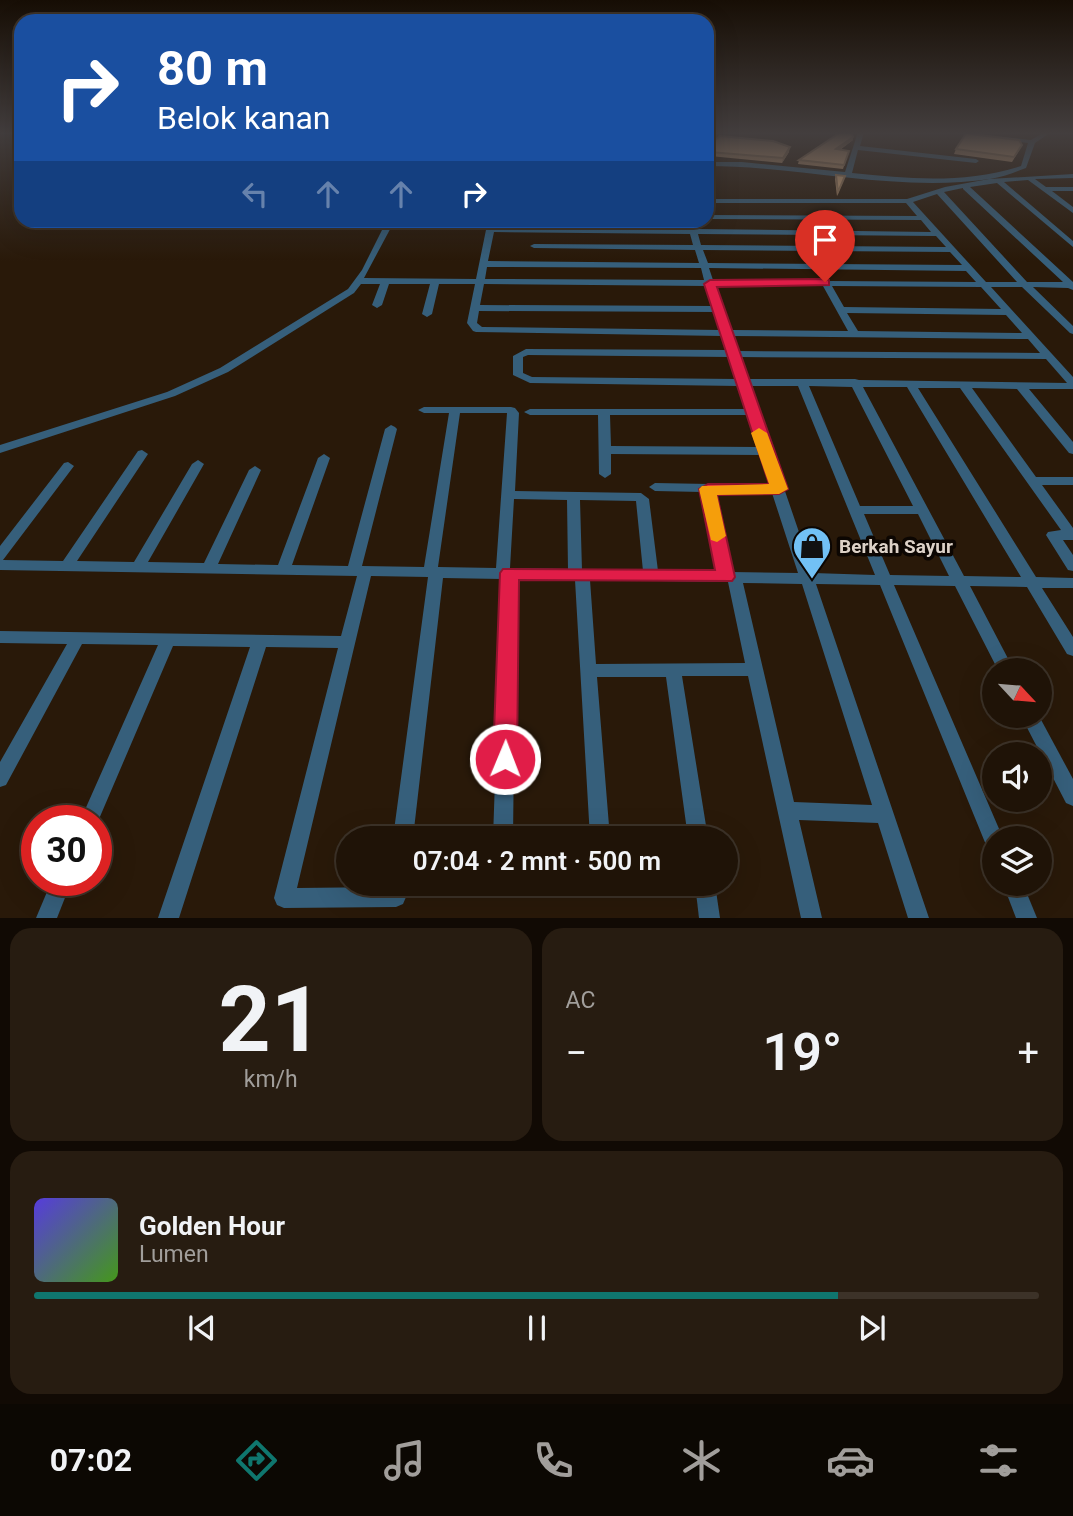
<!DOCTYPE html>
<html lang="id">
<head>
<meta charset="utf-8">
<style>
	:root { --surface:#1f1307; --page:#271c11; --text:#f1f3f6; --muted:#a19e9b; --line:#3c3228; --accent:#0f766e }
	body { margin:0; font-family:Roboto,sans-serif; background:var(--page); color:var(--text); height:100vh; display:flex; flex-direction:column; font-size:26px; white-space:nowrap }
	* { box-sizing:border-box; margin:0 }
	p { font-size:23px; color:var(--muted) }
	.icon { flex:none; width:38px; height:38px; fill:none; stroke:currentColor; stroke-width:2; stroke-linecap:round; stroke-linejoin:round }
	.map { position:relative; height:918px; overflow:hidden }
	.sheet { display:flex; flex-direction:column; gap:10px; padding:10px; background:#110a04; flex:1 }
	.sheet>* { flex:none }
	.hud { position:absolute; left:14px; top:14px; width:700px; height:214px; border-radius:21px; box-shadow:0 7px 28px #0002,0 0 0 2px var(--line); background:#1a4fa0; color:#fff; overflow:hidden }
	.needle { width:46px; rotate:116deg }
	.fabs { position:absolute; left:982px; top:658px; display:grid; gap:14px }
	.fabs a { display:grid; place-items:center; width:70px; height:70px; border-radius:50%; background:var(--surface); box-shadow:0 7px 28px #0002,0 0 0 2px var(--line); font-size:35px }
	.speed { position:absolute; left:21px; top:805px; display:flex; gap:14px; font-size:35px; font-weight:700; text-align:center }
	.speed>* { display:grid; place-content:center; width:91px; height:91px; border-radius:50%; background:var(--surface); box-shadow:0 7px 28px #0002,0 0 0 2px var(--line); line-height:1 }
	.speed .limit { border:10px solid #d22; background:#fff; color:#111 }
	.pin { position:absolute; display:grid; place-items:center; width:60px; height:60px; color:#fff; margin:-72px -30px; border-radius:50% 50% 50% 0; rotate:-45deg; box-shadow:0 0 7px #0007 }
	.pin .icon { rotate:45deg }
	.me { position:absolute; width:77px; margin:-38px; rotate:1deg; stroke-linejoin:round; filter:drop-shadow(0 0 5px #0008) }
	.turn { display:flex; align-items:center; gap:24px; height:147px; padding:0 28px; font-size:32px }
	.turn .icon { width:91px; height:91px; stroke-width:2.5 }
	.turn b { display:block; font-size:49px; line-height:60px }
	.lanes { display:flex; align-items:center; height:66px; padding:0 28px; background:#0003; justify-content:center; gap:35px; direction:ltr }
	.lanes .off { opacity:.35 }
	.big { font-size:52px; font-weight:600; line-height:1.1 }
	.sheet .card { flex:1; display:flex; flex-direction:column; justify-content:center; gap:10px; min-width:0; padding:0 24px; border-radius:21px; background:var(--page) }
	.sheet .dial { align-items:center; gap:0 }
	.dial b { font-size:91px; line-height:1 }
	.song { display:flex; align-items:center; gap:21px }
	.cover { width:84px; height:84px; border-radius:10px; background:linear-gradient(135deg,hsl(250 70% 55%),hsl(100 70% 35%)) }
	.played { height:7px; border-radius:4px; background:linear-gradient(90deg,var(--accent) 80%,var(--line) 80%) }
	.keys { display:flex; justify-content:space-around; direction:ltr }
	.heat { display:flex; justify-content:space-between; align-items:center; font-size:38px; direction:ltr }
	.sheet .tiles { flex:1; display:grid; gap:10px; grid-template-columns:1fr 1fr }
	.card:last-child { grid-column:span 2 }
	.trip { position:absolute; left:336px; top:826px; width:402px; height:70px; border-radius:35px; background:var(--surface); box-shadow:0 7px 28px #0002,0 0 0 2px var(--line); font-weight:600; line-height:70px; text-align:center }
	.tab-bar { display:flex; height:112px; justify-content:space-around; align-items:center; background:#0c0803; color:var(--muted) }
	.tab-bar .icon { width:49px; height:49px }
	.tab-bar .on { color:var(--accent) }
	.tab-bar b { font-size:32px; color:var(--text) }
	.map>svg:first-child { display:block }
</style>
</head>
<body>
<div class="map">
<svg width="1073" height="918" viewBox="0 0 1073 918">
	<rect width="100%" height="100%" fill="#291909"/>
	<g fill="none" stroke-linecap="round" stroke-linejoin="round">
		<g fill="#365f7b" fill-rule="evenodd">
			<path d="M858 132H864L860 146 976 159 979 161 976 163 858 150 852 173C910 179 964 184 1021 166L1028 143 970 136 968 133 1031 140 1044 132H1051L1035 143 1026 168C1015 172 1003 177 990 179 897 193 801 166 707 166V162H742L845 172Z"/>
			<path d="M1073 174V178L1035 179 1046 187H1073V191H1052L1073 207V213L1028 180 1004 182 1073 241V247L997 183 970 187 1073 282V290L1068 288 1033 287 1073 326V334L1070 333 1022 287H991L1073 377V389H1029L1073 442V454L1069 453 1017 389 972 388 1036 477H1073V485H1042L1073 528V540H1063L1073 555V571L1068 570 1046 535 1048 532 1061 530 960 388H918L1036 577 1073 578V588H1042L1073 637V656L1067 654 1027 587 970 586 1014 670H998L955 586 894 585 1003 838H994V849L987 847 984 840 880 585 816 584 929 918H908L878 823 799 820 822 918H801L748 676H682L708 838H688L666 677H597L610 838H590L575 580 516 579 513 838H493L502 579 443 578 413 838H393L428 577 371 576 297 888 387 887V884H407L406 897 403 904 396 907 284 908 277 905 274 898 338 648 266 647 179 918H158L250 647 173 646 96 826V821H80L158 645 82 644 6 785 0 787V762L67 644 0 643V631L341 636 357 576 0 570V546L64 463 68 462 74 466 3 560 63 561 138 451 142 450 148 454 77 561 134 562 192 464 198 460 204 464 148 562 204 563 249 470 255 466 261 470 218 564 278 565 318 458 324 454 330 458 292 565 348 566 385 429 391 425 395 427 397 429 362 566 424 567 449 413H424L418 410 424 407H511L515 408 519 413 515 491 641 493 649 499 658 571 717 572 702 492 655 491 649 487 655 483 770 485 760 455 611 454V474L605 478 599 474 598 415H530L524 412 530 409H745L738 386 530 383 513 375V356L526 349 727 350 722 336 476 332 473 331 467 323 475 284H439L432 314 427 317 422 314 430 284H389L382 305 377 308 372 305 380 284H361L354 293 228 372 175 396 0 453V445L167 392 220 368 348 289 362 270 387 220H395L364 278 476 279 488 220H496L494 228 688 229 685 220H693L696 229 931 232 921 220 707 219V215L917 216 906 203H707V199H907L945 187 989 179ZM963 188V189L1063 282H1027L944 192ZM937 194 1017 282H986L913 202ZM494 232 690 234 693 245 534 244 530 246 534 248 695 250 699 263 488 261ZM698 234 936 236 946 247 701 245ZM703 250 950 252 962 265 708 263ZM487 267 701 268 704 280 485 279ZM709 268 966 271 976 282 829 281 825 279 821 281 713 280ZM484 284 706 286 713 306 480 305ZM715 286H823L848 331 730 330ZM832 286 981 287 1001 309 844 307ZM479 311 715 312 720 330 482 327 477 323ZM847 313 1006 315 1022 333 858 331ZM732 336 1028 339 1040 353 737 351ZM528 355 729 357 736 379 532 377 523 373V357ZM739 357 1046 359 1067 383 859 380 855 379H747ZM749 386H798L875 575 813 573ZM809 386 852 387 913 506H860ZM863 387H907L1021 577 964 576ZM460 413H507L496 568 438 567ZM610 415H748L758 447 611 446ZM715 492 772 493 798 573 731 572ZM514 499 567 500 568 569 510 568ZM580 500 636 501 643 571 582 570ZM864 514H918L949 576 890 575ZM590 580 728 582 745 663 596 664ZM743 583 802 584 872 805 794 802Z"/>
			<path d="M1021 716H1039L1073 779V806L1066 803Z"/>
			<path d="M52 880H72L57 918H36Z"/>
			<path d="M695 884H715L720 918H699Z"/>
			<path d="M1003 884H1023L1037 918H1016Z"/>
		</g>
	</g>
	<g fill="#bf976f">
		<path d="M984 132H1003V134Z"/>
		<path d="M971 134 1020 149 1012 162 954 154 956 149Z"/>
		<path d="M853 137V140L840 150 849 151 843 169 798 164 799 160Z"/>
		<path d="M707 139 789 152 782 163 710 156 707 158Z"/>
		<path d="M836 175 845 176 837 196 835 179Z"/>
	</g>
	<g fill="#9b7b5a">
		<path d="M853 137V140L835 153 836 149Z"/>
		<path d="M790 147 789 152 782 163 783 158Z"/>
	</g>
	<g fill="#deb081" stroke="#9b7b5a" stroke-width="2">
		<path d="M841 132H851L853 137 836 149 849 151 844 165 799 160Z"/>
		<path d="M967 132 971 134 1019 140 1022 145 1014 157 956 149Z"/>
		<path d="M720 136 773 141 790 147 783 158 710 152 707 154V139L715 140Z"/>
		<path d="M836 175 845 176 838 192Z"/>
	</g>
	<linearGradient id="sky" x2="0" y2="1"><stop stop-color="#170e05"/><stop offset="0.51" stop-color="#433e3e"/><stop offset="1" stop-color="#433e3e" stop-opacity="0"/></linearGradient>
	<rect width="1073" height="261" fill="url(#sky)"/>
	<path fill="#e11d48" stroke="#92132f" stroke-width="2" d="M825 279 829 280V285L717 287 788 489 779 494 717 495 735 577 732 581 519 580 517 759 513 766 505 769 497 766 493 759 500 573 503 569 715 570 699 489 708 484H769L704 284 710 280Z"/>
	<path fill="#f59e0b" d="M759 428 767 433 788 489 779 494 717 495 726 536 717 542 711 540 699 489 702 486 769 484 751 433Z"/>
	<defs>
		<g id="shop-pin" transform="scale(2.0125)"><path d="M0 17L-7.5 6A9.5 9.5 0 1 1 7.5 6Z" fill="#72c1f5" stroke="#0c0602"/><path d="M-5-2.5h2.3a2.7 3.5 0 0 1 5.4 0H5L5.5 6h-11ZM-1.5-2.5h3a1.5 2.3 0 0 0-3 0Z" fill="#111"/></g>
	</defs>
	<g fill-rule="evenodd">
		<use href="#shop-pin" x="812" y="546"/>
	</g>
	<g text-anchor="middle" stroke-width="7" stroke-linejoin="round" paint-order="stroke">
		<g font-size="19" font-weight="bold" fill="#dcd1c7" stroke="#0c0602" text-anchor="start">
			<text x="839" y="553">Berkah Sayur</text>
		</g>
	</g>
</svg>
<div class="fabs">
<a><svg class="needle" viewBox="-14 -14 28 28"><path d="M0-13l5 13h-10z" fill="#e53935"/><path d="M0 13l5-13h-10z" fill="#a19e9b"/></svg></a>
<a><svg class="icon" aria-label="sound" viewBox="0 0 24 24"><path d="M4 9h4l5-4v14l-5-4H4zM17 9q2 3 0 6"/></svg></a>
<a><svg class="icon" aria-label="layers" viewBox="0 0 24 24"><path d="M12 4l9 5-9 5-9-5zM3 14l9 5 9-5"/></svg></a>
</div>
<div class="speed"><div class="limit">30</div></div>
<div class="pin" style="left:825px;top:282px;background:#d93025"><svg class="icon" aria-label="arrive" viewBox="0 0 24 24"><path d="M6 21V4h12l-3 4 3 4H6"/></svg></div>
<svg class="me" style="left:505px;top:759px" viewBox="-20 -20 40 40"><circle r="17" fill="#e11d48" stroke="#fff" stroke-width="3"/><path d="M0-11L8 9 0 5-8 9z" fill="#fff"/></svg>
<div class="trip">07:04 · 2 mnt · 500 m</div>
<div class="hud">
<div class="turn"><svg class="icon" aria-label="right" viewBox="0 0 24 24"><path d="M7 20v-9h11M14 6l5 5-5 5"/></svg><div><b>80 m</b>Belok kanan</div></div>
<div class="lanes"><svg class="icon off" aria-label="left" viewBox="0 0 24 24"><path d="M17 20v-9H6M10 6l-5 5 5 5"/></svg><svg class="icon off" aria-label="ahead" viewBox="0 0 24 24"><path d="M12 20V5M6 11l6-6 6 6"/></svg><svg class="icon off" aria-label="ahead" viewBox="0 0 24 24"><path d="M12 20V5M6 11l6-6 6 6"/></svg><svg class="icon" aria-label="right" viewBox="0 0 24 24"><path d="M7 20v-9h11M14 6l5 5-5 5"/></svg></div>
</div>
</div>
<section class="sheet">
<div class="tiles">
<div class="card dial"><b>21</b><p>km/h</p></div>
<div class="card"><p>AC</p>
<div class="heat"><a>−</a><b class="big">19°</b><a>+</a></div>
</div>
<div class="card">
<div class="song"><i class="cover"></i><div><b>Golden Hour</b><p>Lumen</p></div></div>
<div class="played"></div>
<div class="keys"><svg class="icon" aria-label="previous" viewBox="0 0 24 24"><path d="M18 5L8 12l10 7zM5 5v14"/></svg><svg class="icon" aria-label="pause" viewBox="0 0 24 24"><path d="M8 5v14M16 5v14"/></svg><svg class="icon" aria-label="next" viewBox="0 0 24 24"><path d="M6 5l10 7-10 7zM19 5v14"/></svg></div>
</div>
</div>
</section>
<nav class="tab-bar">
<b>07:02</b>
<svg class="icon on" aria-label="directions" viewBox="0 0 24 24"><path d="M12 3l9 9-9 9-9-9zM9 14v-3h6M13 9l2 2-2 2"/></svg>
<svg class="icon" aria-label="music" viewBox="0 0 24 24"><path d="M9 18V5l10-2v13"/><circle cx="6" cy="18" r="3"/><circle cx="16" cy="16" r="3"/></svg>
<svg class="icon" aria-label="phone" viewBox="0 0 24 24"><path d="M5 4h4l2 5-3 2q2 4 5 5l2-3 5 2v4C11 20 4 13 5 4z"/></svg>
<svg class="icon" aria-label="climate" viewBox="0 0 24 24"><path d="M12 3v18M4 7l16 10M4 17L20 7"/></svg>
<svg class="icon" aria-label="car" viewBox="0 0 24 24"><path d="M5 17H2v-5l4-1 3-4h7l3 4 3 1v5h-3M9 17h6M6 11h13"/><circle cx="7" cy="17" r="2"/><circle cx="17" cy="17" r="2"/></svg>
<svg class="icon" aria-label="filters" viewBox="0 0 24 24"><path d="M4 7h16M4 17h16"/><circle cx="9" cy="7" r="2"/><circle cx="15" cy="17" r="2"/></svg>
</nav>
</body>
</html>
